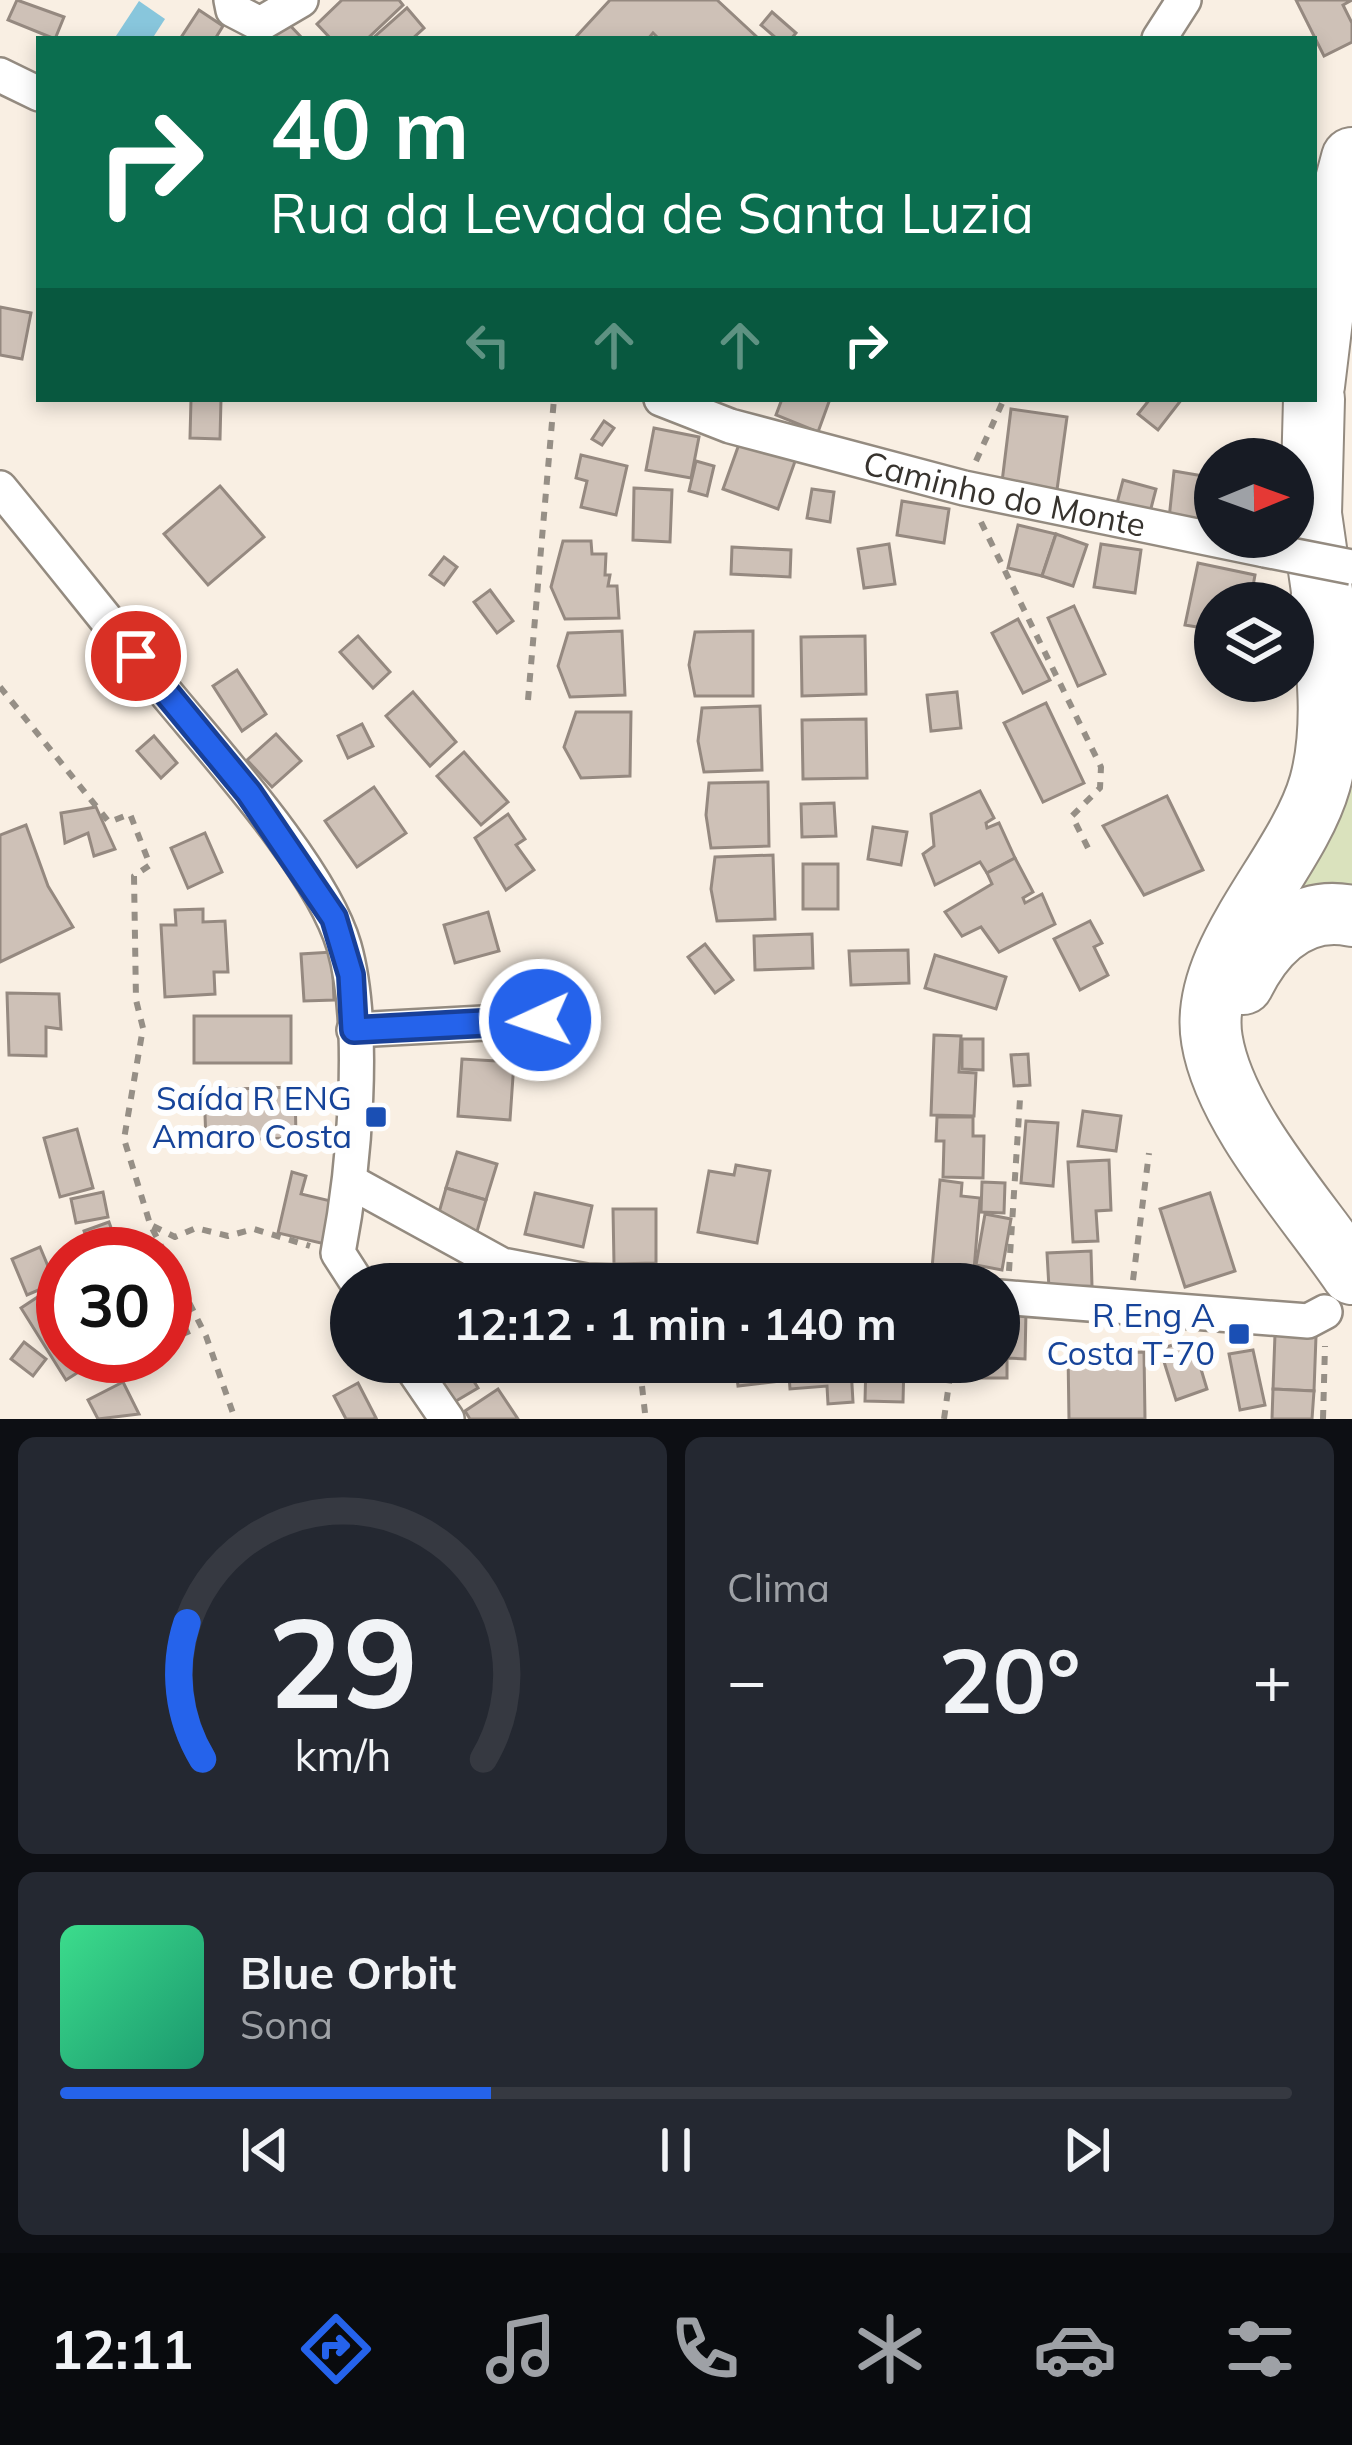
<!DOCTYPE html>
<html lang="pt">
<head>
<meta charset="utf-8">
<style>
	:root { --surface:#171b24; --page:#242831; --text:#f1f3f6; --muted:#9ea1a6; --line:#363941; --accent:#2563eb }
	body { margin:0; font-family:Mulish,sans-serif; background:var(--page); color:var(--text); height:100vh; display:flex; flex-direction:column; font-size:45px; white-space:nowrap }
	* { box-sizing:border-box; margin:0 }
	p { font-size:39px; color:var(--muted) }
	.icon { flex:none; width:66px; height:66px; fill:none; stroke:currentColor; stroke-width:2; stroke-linecap:round; stroke-linejoin:round }
	.map { position:relative; height:1419px; overflow:hidden }
	.side { display:flex; flex-direction:column; gap:18px; padding:18px; background:#0d0f14; flex:1 }
	.side>* { flex:none }
	.hud { position:absolute; left:36px; top:36px; width:1281px; height:366px; border-radius:0px; box-shadow:0 6px 18px #0003; background:#0b6e4f; color:#fff; overflow:hidden }
	.needle { width:78px; rotate:89deg }
	.tools { position:absolute; left:1194px; top:438px; display:grid; gap:24px }
	.tools a { display:grid; place-items:center; width:120px; height:120px; border-radius:50%; background:var(--surface); box-shadow:0 6px 18px #0003; font-size:60px }
	.speed { position:absolute; left:36px; top:1227px; display:flex; gap:24px; font-size:60px; font-weight:700; text-align:center }
	.speed>* { display:grid; place-content:center; width:156px; height:156px; border-radius:50%; background:var(--surface); box-shadow:0 6px 18px #0003; line-height:1 }
	.speed .limit { border:18px solid #d22; background:#fff; color:#111 }
	.pin { position:absolute; display:grid; place-items:center; width:102px; height:102px; color:#fff; margin:-51px; border:6px solid #fff; border-radius:50%; box-shadow:0 3px 12px #0007 }
	.me { position:absolute; width:132px; margin:-66px; rotate:267deg; stroke-linejoin:round; filter:drop-shadow(0 0 9px #0008) }
	.turn { display:flex; align-items:center; gap:42px; height:252px; padding:0 36px; font-size:54px }
	.turn .icon { width:156px; height:156px; stroke-width:2.5 }
	.turn b { display:block; font-size:84px; line-height:102px }
	.lanes { display:flex; align-items:center; height:114px; padding:0 36px; background:#0003; justify-content:center; gap:60px; direction:ltr }
	.lanes .off { opacity:.35 }
	.big { font-size:90px; font-weight:700; line-height:1.1 }
	.side .tile { flex:1; display:flex; flex-direction:column; justify-content:center; gap:18px; min-width:0; padding:0 42px; border-radius:18px; background:var(--page) }
	.side .dial { align-items:center; gap:0 }
	.dial svg { height:312px; overflow:visible; fill:none; stroke:var(--line); stroke-width:7; stroke-linecap:round; text-anchor:middle }
	.dial text { fill:var(--text); stroke:none }
	.song { display:flex; align-items:center; gap:36px }
	.cover { width:144px; height:144px; border-radius:18px; background:linear-gradient(135deg,hsl(150 70% 55%),hsl(160 70% 35%)) }
	.played { height:12px; border-radius:6px; background:linear-gradient(90deg,var(--accent) 35%,var(--line) 35%) }
	.keys { display:flex; justify-content:space-around; direction:ltr }
	.heat { display:flex; justify-content:space-between; align-items:center; font-size:66px; direction:ltr }
	.side .tiles { flex:1; display:grid; gap:18px; grid-template-columns:1fr 1fr }
	.tile:last-child { grid-column:span 2 }
	.trip { position:absolute; left:330px; top:1263px; width:690px; height:120px; border-radius:60px; background:var(--surface); box-shadow:0 6px 18px #0003; font-weight:700; line-height:120px; text-align:center }
	.menu { display:flex; height:192px; justify-content:space-around; align-items:center; background:#090b0e; color:var(--muted) }
	.menu .icon { width:84px; height:84px }
	.menu .current { color:var(--accent) }
	.menu b { font-size:54px; color:var(--text) }
	.map>svg:first-child { display:block }
</style>
</head>
<body>
<div class="map">
<svg width="1352" height="1419" viewBox="0 0 1352 1419">
	<rect width="100%" height="100%" fill="#f9efe3"/>
	<path fill="#dae2bd" d="M1346 776 1352 790V898L1272 915Z"/>
	<path fill="#88c6dc" d="M139 1 165 19 152 39H114Z"/>
	<g fill="#cec1b7" stroke="#958980" stroke-width="3">
		<path d="M17 0 64 17 55 39 8 20Z"/>
		<path d="M342 0H399L403 5 367 39H331L317 24Z"/>
		<path d="M610 0H717L759 39H659L653 33 648 39H574Z"/>
		<path d="M1296 0H1352L1343 5 1352 23V42L1324 56Z"/>
		<path d="M407 8 424 28 412 39H372Z"/>
		<path d="M199 10 223 26 215 39H180Z"/>
		<path d="M772 12 796 33 791 39H777L761 25Z"/>
		<path d="M282 17 303 39H259Z"/>
		<path d="M0 307 31 313 22 359 0 355Z"/>
		<path d="M191 399H221L220 439 190 438Z"/>
		<path d="M782 399H830L818 432 776 415Z"/>
		<path d="M1150 399H1182L1158 430 1138 414Z"/>
		<path d="M1011 409 1067 417 1056 497 1001 490Z"/>
		<path d="M604 421 614 428 602 445 592 439Z"/>
		<path d="M654 428 699 437 691 478 646 470Z"/>
		<path d="M743 433 798 453 778 509 723 489Z"/>
		<path d="M581 455 627 466 616 515 581 507 587 481 576 478Z"/>
		<path d="M696 461 714 466 707 496 689 491Z"/>
		<path d="M1174 471 1215 478V528L1169 519Z"/>
		<path d="M1123 480 1156 489 1149 516 1116 507Z"/>
		<path d="M220 486 264 537 208 585 164 534Z"/>
		<path d="M634 488 672 490 670 542 633 540Z"/>
		<path d="M812 489 834 492 830 522 807 518Z"/>
		<path d="M902 501 949 509 944 543 897 535Z"/>
		<path d="M1018 525 1056 534 1042 576 1008 568Z"/>
		<path d="M1056 534 1087 545 1073 586 1042 576Z"/>
		<path d="M563 541H591L592 554H606L605 575H610L608 586H617L619 618 565 619 551 587Z"/>
		<path d="M889 544 895 584 864 588 858 549Z"/>
		<path d="M1101 544 1141 550 1135 593 1094 587Z"/>
		<path d="M732 547 791 550 790 577 731 574Z"/>
		<path d="M444 557 457 567 444 585 430 575Z"/>
		<path d="M1198 563 1255 575 1250 603H1215V630L1185 625Z"/>
		<path d="M490 590 513 621 497 633 474 602Z"/>
		<path d="M1074 606 1105 674 1078 686 1048 618Z"/>
		<path d="M1018 619 1050 680 1023 693 992 633Z"/>
		<path d="M622 631 625 695 570 697 558 666 568 633Z"/>
		<path d="M753 631V696H695L689 665 695 632Z"/>
		<path d="M358 636 390 672 373 688 340 652Z"/>
		<path d="M865 636 866 694 802 696 801 637Z"/>
		<path d="M237 670 266 714 242 731 213 686Z"/>
		<path d="M413 692 456 742 430 766 386 716Z"/>
		<path d="M957 692 961 728 931 731 927 695Z"/>
		<path d="M1046 703 1084 783 1043 802 1004 723Z"/>
		<path d="M760 706 762 770 704 772 698 741 702 708Z"/>
		<path d="M576 712H631L630 776 581 778 564 747Z"/>
		<path d="M866 719 867 778 803 779 802 720Z"/>
		<path d="M362 724 373 746 348 758 338 736Z"/>
		<path d="M276 734 301 761 272 787 247 760Z"/>
		<path d="M154 736 177 763 161 778 137 751Z"/>
		<path d="M464 752 508 802 481 825 437 776Z"/>
		<path d="M768 782 769 846 711 848 706 815 709 783Z"/>
		<path d="M374 787 406 833 357 867 325 821Z"/>
		<path d="M980 791 994 818 986 823 987 828 999 823 1015 858 987 873 980 862 935 885 923 854 934 846 931 814Z"/>
		<path d="M1167 796 1203 870 1144 895 1103 826Z"/>
		<path d="M834 803 836 836 802 837 801 804Z"/>
		<path d="M96 807 115 849 94 856 88 833 65 843 61 813Z"/>
		<path d="M508 814 525 839 516 845 534 870 506 890 475 838Z"/>
		<path d="M26 825 48 886 73 927 0 962V835Z"/>
		<path d="M873 827 907 832 901 865 868 859Z"/>
		<path d="M205 833 222 872 188 888 171 848Z"/>
		<path d="M773 855 775 919 717 921 711 889 715 857Z"/>
		<path d="M1015 858 1033 892 1023 898 1025 903 1042 894 1055 924 999 952 981 927 962 936 945 912 992 884 987 873Z"/>
		<rect x="803" y="864" width="35" height="45"/>
		<path d="M203 909V922L225 921 228 972H214L215 994 165 997 161 925H176L175 910Z"/>
		<path d="M488 912 499 951 455 963 444 925Z"/>
		<path d="M1090 921 1102 943 1094 947 1108 975 1080 990 1054 939Z"/>
		<path d="M812 934 813 968 755 970 754 936Z"/>
		<path d="M705 944 733 980 715 993 688 957Z"/>
		<path d="M908 950 909 983 851 985 849 951Z"/>
		<path d="M332 952 334 1000 304 1001 301 954Z"/>
		<path d="M935 955 1006 977 996 1009 925 988Z"/>
		<path d="M7 993 59 994 61 1029 46 1027V1056L9 1055Z"/>
		<rect x="194" y="1016" width="97" height="47"/>
		<path d="M934 1035 961 1036 959 1072 976 1073 974 1116 931 1115Z"/>
		<path d="M962 1039H983V1070L962 1069Z"/>
		<path d="M1028 1054 1030 1085 1014 1086 1011 1055Z"/>
		<path d="M462 1059 514 1062 510 1120 458 1116Z"/>
		<path d="M295 1087 296 1138 206 1140 204 1090Z"/>
		<path d="M1083 1111 1121 1116 1116 1151 1078 1146Z"/>
		<path d="M937 1117H973V1136H984L983 1178 943 1177 944 1141H936Z"/>
		<path d="M1026 1121 1058 1123 1053 1186 1021 1183Z"/>
		<path d="M77 1129 93 1188 60 1197 44 1138Z"/>
		<path d="M457 1152 497 1164 486 1200 446 1188Z"/>
		<path d="M1109 1160 1111 1210 1096 1211 1098 1241 1073 1242 1068 1162Z"/>
		<path d="M736 1165 770 1171 757 1243 698 1232 709 1171 734 1175Z"/>
		<path d="M292 1172 306 1176 301 1194 335 1202 325 1244 278 1233Z"/>
		<path d="M940 1180 962 1183 961 1196 980 1198 973 1282 931 1279Z"/>
		<path d="M982 1182 1005 1183 1004 1213 981 1212Z"/>
		<path d="M446 1188 486 1200 476 1235 436 1223Z"/>
		<path d="M103 1192 108 1217 76 1223 71 1199Z"/>
		<path d="M535 1193 592 1206 583 1247 525 1234Z"/>
		<path d="M1210 1193 1235 1271 1185 1287 1160 1209Z"/>
		<path d="M613 1209H656V1263L614 1264Z"/>
		<path d="M985 1214 1011 1219 1002 1270 976 1265Z"/>
		<path d="M109 1222 120 1253 92 1254 84 1231Z"/>
		<path d="M40 1247 55 1283 27 1295 12 1259Z"/>
		<path d="M1091 1251 1092 1286 1049 1288 1047 1253Z"/>
		<path d="M59 1283 63 1356 99 1359 66 1380 21 1308Z"/>
		<path d="M174 1298 189 1333 175 1339 165 1315V1302Z"/>
		<path d="M999 1311H1026L1025 1359 1007 1358V1378H978V1362H999Z"/>
		<path d="M1275 1334 1316 1336 1314 1391 1273 1389Z"/>
		<path d="M1192 1339 1207 1389 1176 1400 1160 1349Z"/>
		<path d="M24 1342 46 1359 33 1376 11 1359Z"/>
		<path d="M1253 1350 1265 1405 1240 1410 1229 1354Z"/>
		<path d="M1144 1352 1145 1419H1069L1068 1353Z"/>
		<path d="M437 1362H462L478 1388 451 1404 429 1367Z"/>
		<rect x="614" y="1362" width="29" height="14"/>
		<path d="M735 1362H779L781 1381 738 1386Z"/>
		<path d="M788 1362 851 1368 853 1402 828 1404 827 1386 790 1389Z"/>
		<path d="M866 1362H904L903 1402 865 1401Z"/>
		<path d="M123 1382 139 1414 98 1419 88 1400Z"/>
		<path d="M358 1383 376 1418 373 1419H346L334 1396Z"/>
		<path d="M498 1389 518 1419H470L465 1411Z"/>
		<path d="M1273 1389 1314 1391 1312 1419H1272Z"/>
	</g>
	<g fill="none" stroke-linecap="round" stroke-linejoin="round">
		<g stroke="#948b80" stroke-width="38">
			<g id="street">
				<path d="M231 0 233 10 260 24 301 0"/>
				<path d="M1159 39 1184 0"/>
				<path d="M0 75 39 94"/>
				<path id="s1" d="M661 399 730 426 964 488 1265 550"/>
				<path d="M0 488C56 556 110 625 166 693 218 756 322 870 344 946 367 1027 354 1170 338 1253L358 1284"/>
				<path d="M354 1030 540 1020"/>
				<path d="M351 1182 502 1265 586 1281 699 1284"/>
				<path d="M999 1297 1308 1321 1325 1312"/>
				<path d="M408 1362 447 1419"/>
			</g>
		</g>
		<g stroke="#948b80" stroke-width="64">
			<g id="highway">
				<path d="M1314 386 1333 229 1352 158"/>
				<path d="M1314 399 1311 514 1327 626"/>
				<path d="M1321 601C1326 661 1336 724 1320 783 1297 865 1197 954 1212 1040 1225 1119 1307 1208 1352 1274"/>
				<path d="M1243 984C1265 940 1300 905 1352 916"/>
			</g>
		</g>
		<g stroke="#968f86" stroke-width="6" stroke-dasharray="9 9" stroke-linecap="butt">
			<path d="M976 461 1004 399"/>
			<path d="M981 522 1101 767 1100 788 1072 816 1088 848"/>
			<path d="M0 687 109 822 130 814 150 865 134 876 136 1000 143 1028 124 1139 150 1224 165 1254"/>
			<path d="M528 700 554 399"/>
			<path d="M153 1226 175 1237 196 1228 228 1236 254 1229 310 1246"/>
			<path d="M165 1255 206 1336 235 1419"/>
			<path d="M1009 1271 1020 1099"/>
			<path d="M1133 1280 1149 1153"/>
			<path d="M645 1413 642 1386 647 1362"/>
			<path d="M944 1419 952 1362"/>
			<path d="M1323 1419 1325 1346"/>
		</g>
		<use href="#street" stroke="#fff" stroke-width="33"/>
		<use href="#highway" stroke="#fff" stroke-width="60"/>
		<g stroke="#948b80" stroke-width="38" stroke-linecap="butt">
			<path id="street-bridge" d="M1265 550 1352 567"/>
		</g>
		<use href="#street-bridge" stroke="#fff" stroke-width="33"/>
	</g>
	<g fill="none" stroke-linecap="round" stroke-linejoin="round">
		<g stroke="#184099" stroke-width="30">
			<path id="route" d="M136 656 249 793 334 918 351 975 354 1030 540 1020"/>
		</g>
		<use href="#route" stroke="#2563eb" stroke-width="21"/>
	</g>
	<g fill="#1a4fb4" stroke="#fefefe" stroke-width="4.5">
		<rect x="364" y="1105" width="24" height="24" rx="6"/>
		<rect x="1227" y="1322" width="24" height="24" rx="6"/>
	</g>
	<g text-anchor="middle" stroke-width="12" stroke-linejoin="round" paint-order="stroke">
		<g font-size="33" fill="#37332e" stroke="#fefefe">
			<text dy="12" stroke="none"><textPath href="#s1" startOffset="357">Caminho do Monte</textPath></text>
		</g>
		<g font-size="33" fill="#164399" stroke="#fefefe" text-anchor="end">
			<text x="352" y="1110">Saída R ENG<tspan x="352" dy="38">Amaro Costa</tspan></text>
			<text x="1215" y="1327">R Eng A<tspan x="1215" dy="38">Costa T-70</tspan></text>
		</g>
	</g>
</svg>
<div class="tools">
<a><svg class="needle" viewBox="-14 -14 28 28"><path d="M0-13l5 13h-10z" fill="#e53935"/><path d="M0 13l5-13h-10z" fill="#9ea1a6"/></svg></a>
<a><svg class="icon" aria-label="layers" viewBox="0 0 24 24"><path d="M12 4l9 5-9 5-9-5zM3 14l9 5 9-5"/></svg></a>
</div>
<div class="speed"><div class="limit">30</div></div>
<div class="pin" style="left:136px;top:656px;background:#d93025"><svg class="icon" aria-label="arrive" viewBox="0 0 24 24"><path d="M6 21V4h12l-3 4 3 4H6"/></svg></div>
<svg class="me" style="left:540px;top:1020px" viewBox="-20 -20 40 40"><circle r="17" fill="#2563eb" stroke="#fff" stroke-width="3"/><path d="M0-11L8 9 0 5-8 9z" fill="#fff"/></svg>
<div class="trip">12:12 · 1 min · 140 m</div>
<div class="hud">
<div class="turn"><svg class="icon" aria-label="right" viewBox="0 0 24 24"><path d="M7 20v-9h11M14 6l5 5-5 5"/></svg><div><b>40 m</b>Rua da Levada de Santa Luzia</div></div>
<div class="lanes"><svg class="icon off" aria-label="left" viewBox="0 0 24 24"><path d="M17 20v-9H6M10 6l-5 5 5 5"/></svg><svg class="icon off" aria-label="ahead" viewBox="0 0 24 24"><path d="M12 20V5M6 11l6-6 6 6"/></svg><svg class="icon off" aria-label="ahead" viewBox="0 0 24 24"><path d="M12 20V5M6 11l6-6 6 6"/></svg><svg class="icon" aria-label="right" viewBox="0 0 24 24"><path d="M7 20v-9h11M14 6l5 5-5 5"/></svg></div>
</div>
</div>
<section class="side">
<div class="tiles">
<div class="tile dial"><svg viewBox="0 0 100 80">
<path d="M14 69A42 42 0 1 1 86 69"/>
<path d="M14 69A42 42 0 0 1 10 34" stroke="#2563eb"/>
<text x="50" y="56" font-size="32" font-weight="700">29</text>
<text x="50" y="72" font-size="11">km/h</text>
</svg></div>
<div class="tile"><p>Clima</p>
<div class="heat"><a>−</a><b class="big">20°</b><a>+</a></div>
</div>
<div class="tile">
<div class="song"><i class="cover"></i><div><b>Blue Orbit</b><p>Sona</p></div></div>
<div class="played"></div>
<div class="keys"><svg class="icon" aria-label="previous" viewBox="0 0 24 24"><path d="M18 5L8 12l10 7zM5 5v14"/></svg><svg class="icon" aria-label="pause" viewBox="0 0 24 24"><path d="M8 5v14M16 5v14"/></svg><svg class="icon" aria-label="next" viewBox="0 0 24 24"><path d="M6 5l10 7-10 7zM19 5v14"/></svg></div>
</div>
</div>
</section>
<nav class="menu">
<b>12:11</b>
<svg class="icon current" aria-label="directions" viewBox="0 0 24 24"><path d="M12 3l9 9-9 9-9-9zM9 14v-3h6M13 9l2 2-2 2"/></svg>
<svg class="icon" aria-label="music" viewBox="0 0 24 24"><path d="M9 18V5l10-2v13"/><circle cx="6" cy="18" r="3"/><circle cx="16" cy="16" r="3"/></svg>
<svg class="icon" aria-label="phone" viewBox="0 0 24 24"><path d="M5 4h4l2 5-3 2q2 4 5 5l2-3 5 2v4C11 20 4 13 5 4z"/></svg>
<svg class="icon" aria-label="climate" viewBox="0 0 24 24"><path d="M12 3v18M4 7l16 10M4 17L20 7"/></svg>
<svg class="icon" aria-label="car" viewBox="0 0 24 24"><path d="M5 17H2v-5l4-1 3-4h7l3 4 3 1v5h-3M9 17h6M6 11h13"/><circle cx="7" cy="17" r="2"/><circle cx="17" cy="17" r="2"/></svg>
<svg class="icon" aria-label="filters" viewBox="0 0 24 24"><path d="M4 7h16M4 17h16"/><circle cx="9" cy="7" r="2"/><circle cx="15" cy="17" r="2"/></svg>
</nav>
</body>
</html>
